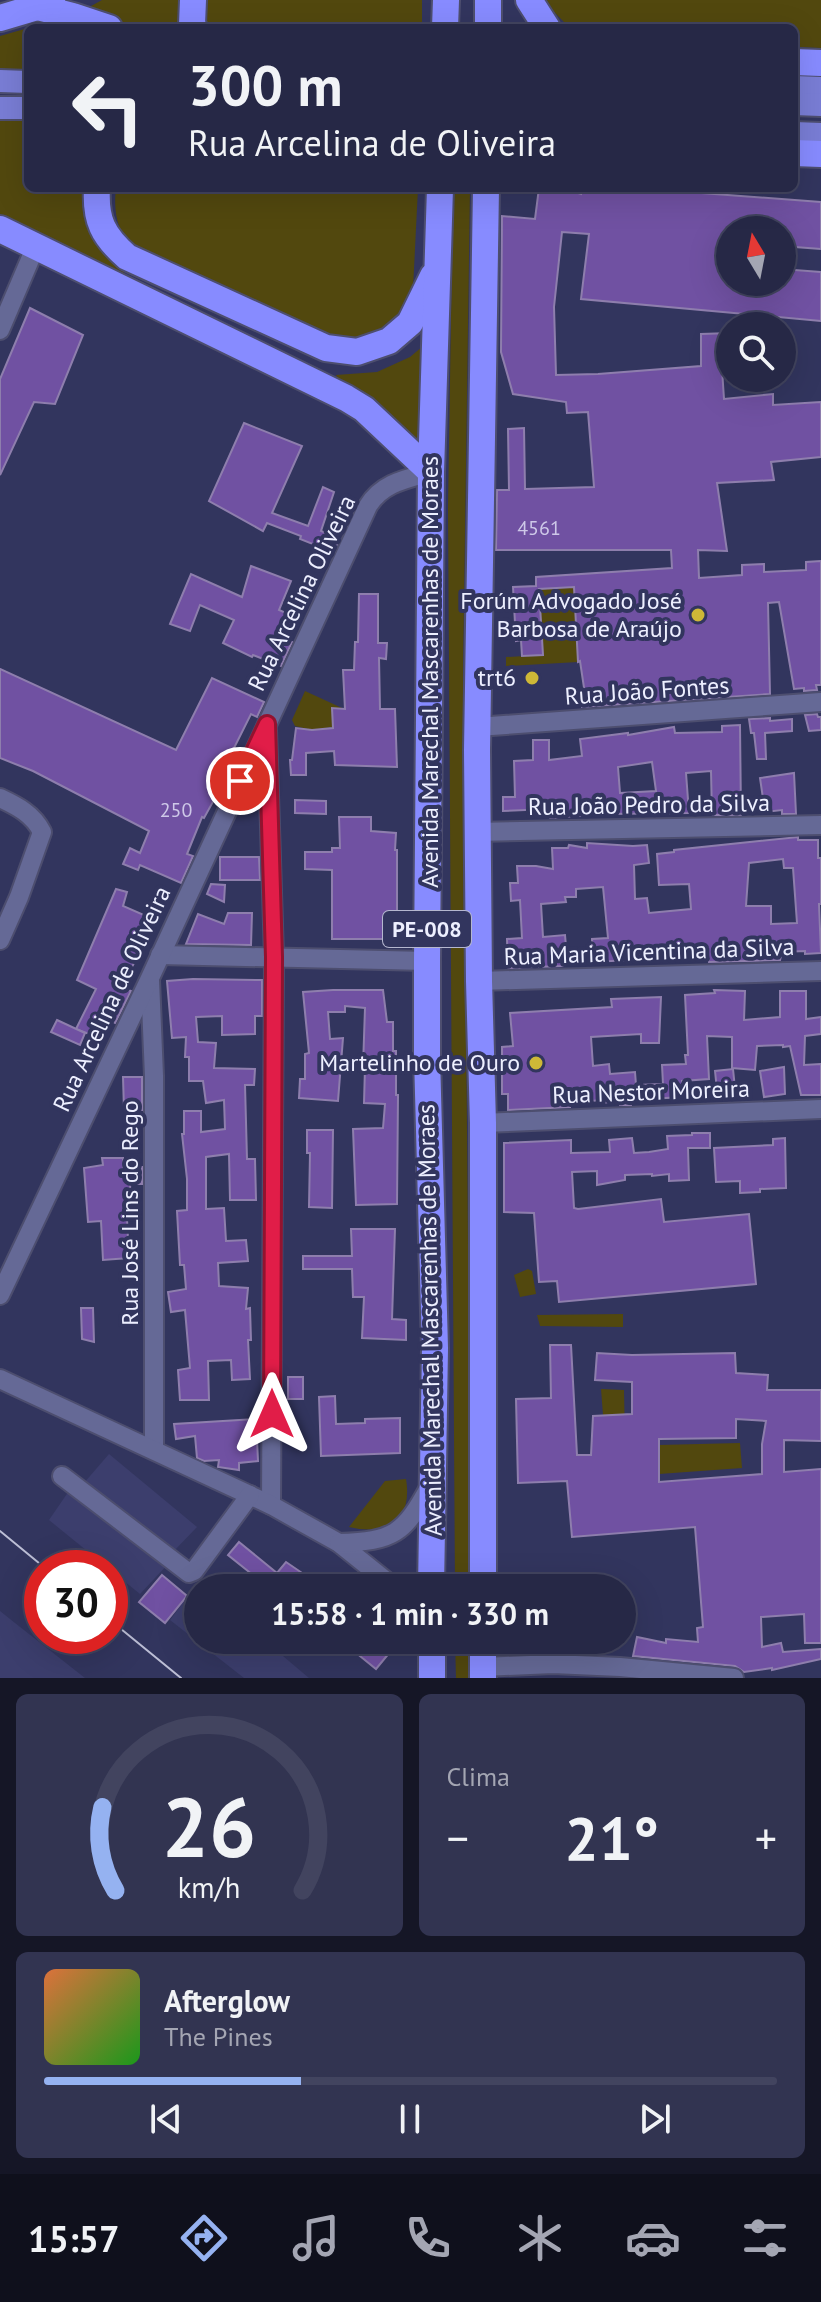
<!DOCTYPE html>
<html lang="pt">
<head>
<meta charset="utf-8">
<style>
	:root { --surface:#262846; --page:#323451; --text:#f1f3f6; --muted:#a4a6b3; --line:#42445f; --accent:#95b2f1 }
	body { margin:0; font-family:"PT Sans",sans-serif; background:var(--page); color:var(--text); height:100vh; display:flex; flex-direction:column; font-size:30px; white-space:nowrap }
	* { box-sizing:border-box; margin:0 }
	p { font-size:26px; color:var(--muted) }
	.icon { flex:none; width:44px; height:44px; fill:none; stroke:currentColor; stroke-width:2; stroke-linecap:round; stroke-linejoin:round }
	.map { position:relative; height:1678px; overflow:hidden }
	.drawer { display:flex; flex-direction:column; gap:16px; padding:16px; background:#151626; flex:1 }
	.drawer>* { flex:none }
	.top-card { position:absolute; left:24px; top:24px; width:774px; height:168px; border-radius:12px; box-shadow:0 8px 32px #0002,0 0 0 2px var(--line); background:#262846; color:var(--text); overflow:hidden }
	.needle { width:52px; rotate:350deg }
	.buttons { position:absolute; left:716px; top:216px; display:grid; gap:16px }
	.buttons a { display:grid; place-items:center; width:80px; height:80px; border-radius:50%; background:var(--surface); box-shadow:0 8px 32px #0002,0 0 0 2px var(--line); font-size:40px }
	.speed { position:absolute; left:24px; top:1550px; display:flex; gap:16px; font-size:40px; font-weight:700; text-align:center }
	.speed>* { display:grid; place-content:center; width:104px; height:104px; border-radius:50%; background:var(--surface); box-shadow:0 8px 32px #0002,0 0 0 2px var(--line); line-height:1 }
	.speed .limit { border:12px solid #d22; background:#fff; color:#111 }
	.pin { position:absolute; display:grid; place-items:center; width:68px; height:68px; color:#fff; margin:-34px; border:4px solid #fff; border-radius:50%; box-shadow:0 2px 8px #0007 }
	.me { position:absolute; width:88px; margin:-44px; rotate:0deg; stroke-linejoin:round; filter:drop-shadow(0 0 6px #0008) }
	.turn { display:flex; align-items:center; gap:28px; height:168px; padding:0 32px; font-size:36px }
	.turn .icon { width:104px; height:104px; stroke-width:2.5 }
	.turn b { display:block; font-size:56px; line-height:68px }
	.big { font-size:60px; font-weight:600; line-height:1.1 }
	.drawer .card { flex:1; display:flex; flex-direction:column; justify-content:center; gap:12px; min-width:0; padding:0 28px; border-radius:12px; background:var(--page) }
	.drawer .dial { align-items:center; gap:0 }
	.dial svg { height:208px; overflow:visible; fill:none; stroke:var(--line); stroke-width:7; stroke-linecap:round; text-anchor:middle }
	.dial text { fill:var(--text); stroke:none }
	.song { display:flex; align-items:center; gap:24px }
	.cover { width:96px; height:96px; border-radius:12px; background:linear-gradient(135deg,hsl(20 70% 55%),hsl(120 70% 35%)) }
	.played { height:8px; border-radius:4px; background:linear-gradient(90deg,var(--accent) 35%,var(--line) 35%) }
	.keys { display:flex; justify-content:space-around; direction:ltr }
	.heat { display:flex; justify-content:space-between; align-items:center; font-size:44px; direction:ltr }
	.drawer .tiles { flex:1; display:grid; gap:16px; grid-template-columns:1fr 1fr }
	.card:last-child { grid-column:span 2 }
	.trip { position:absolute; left:184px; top:1574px; width:452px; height:80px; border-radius:40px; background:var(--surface); box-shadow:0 8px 32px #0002,0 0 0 2px var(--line); font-weight:600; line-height:80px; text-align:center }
	.tab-bar { display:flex; height:128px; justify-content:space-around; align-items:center; background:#0f101c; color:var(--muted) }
	.tab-bar .icon { width:56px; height:56px }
	.tab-bar .selected { color:var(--accent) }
	.tab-bar b { font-size:36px; color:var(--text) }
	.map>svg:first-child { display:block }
</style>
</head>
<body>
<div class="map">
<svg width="821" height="1678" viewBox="0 0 821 1678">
	<rect width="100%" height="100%" fill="#32355e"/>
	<g fill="#3c3e6d">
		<path d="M109 1454 197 1527 172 1553 84 1483Z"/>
		<path d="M71 1488 169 1563 140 1594 49 1520Z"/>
		<path d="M197 1584 202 1588H198V1640H264L309 1678H244L170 1620Z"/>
		<path d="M0 1611 15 1623 85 1678H0Z"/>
	</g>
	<g fill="#52480e">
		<path d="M102 0H181V28H127L73 16Z"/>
		<path d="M200 0H422V28H204Z"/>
		<path d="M542 0H821V48L794 47V28H575L565 23Z"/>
		<path d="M28 28V75L0 74V36Z"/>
		<path d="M0 120 28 121V188H89L104 250 129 278 0 216Z"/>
		<path d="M116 188H418L413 289 406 308 388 327 359 340 322 338 132 252C118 229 113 215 116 188Z"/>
		<path d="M453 188H470L463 671 471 1588H455L448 508Z"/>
		<path d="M429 341 427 461 341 385 336 375 377 372 410 357Z"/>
		<path d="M574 587 578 662 506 666V657L543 655 539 589Z"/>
		<path d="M305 691 342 708H332L333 727 312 730 295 726 292 720Z"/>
		<path d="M528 1269 532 1271 536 1294 520 1297 514 1275Z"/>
		<path d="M623 1314V1327L540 1326 537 1315Z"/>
		<path d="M601 1389 624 1390 625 1441 612 1415H603Z"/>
		<path d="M740 1443 742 1468 659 1474V1445Z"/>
		<path d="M406 1479C413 1521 387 1536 349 1527L385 1481Z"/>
		<path d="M455 1640H471L472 1678H456Z"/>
	</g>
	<g fill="#7051a2" stroke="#8e7ead" stroke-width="2" fill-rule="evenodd">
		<path d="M539 188H562L581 194V188H635L821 202V249L782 246V230H730V282H782V269L821 272V321L581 299 589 234 562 232 554 307 556 375 598 374 701 366V334L730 333V354H721L724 399 773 394V405L821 402V457L771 462 774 480 717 483 727 551 698 550 699 578 742 575V565L764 564V572L806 570V562L821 561V685H816L817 690 804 691V688L794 689 779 602 768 603 770 694 582 707 581 701H586L580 661 578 662 574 587 539 589 543 655 522 656 521 640 516 641 513 587 536 586V577L672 568 671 550H496L497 490H509L508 429 524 428 525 489 594 487 588 412 567 413 566 402 513 394 501 352 502 216 535 219Z"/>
		<path d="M30 308 83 335 55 404 34 402 0 475V379Z"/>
		<path d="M244 423 302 446 272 513 308 526 323 487 334 492 321 531 340 539 333 552 300 539 301 536 267 523 263 531 209 501Z"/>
		<path d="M251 566 291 581 279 610 295 617 286 639 292 642 281 666 253 655 252 657 223 643 234 620 200 605 190 631 170 624 191 574 242 597Z"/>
		<path d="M359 594H378V643H387L386 659 379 658 380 709H395L397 767 335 765 334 751 306 753V775H291L290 760H292L296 728 312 730 333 728 332 708 345 709 343 670H354L355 642H358Z"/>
		<path d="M0 669 176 750 212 678 264 702 257 717 251 714 216 784 224 787 219 800 215 798 204 818 202 817 187 854 193 856 181 883 140 865 138 870 123 864 130 848 140 853 149 831 33 771 0 758Z"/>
		<path d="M817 714 818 717H821V730L809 731 805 715Z"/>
		<path d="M770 718V721L792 719V731L765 733 766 759H757L754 733H751L749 719Z"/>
		<path d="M740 725 741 815H712L711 771 686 773 689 813 605 814 550 818 549 809 503 811V797H515L514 761 533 760V740H549V760L582 756 580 739 628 733V735L674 727 675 733 722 732V726ZM652 762 656 791 620 793 618 767Z"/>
		<path d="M794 773 796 814H782V810L765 812 760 778Z"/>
		<path d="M295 800 326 801V814L295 813Z"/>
		<path d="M339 817H371V831L396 833 395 850H397V914L393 939H332V870L305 869V852H332V848H340Z"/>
		<path d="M798 837V840H818V858H821V904H819L821 953 805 954V951L782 952 780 960 709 962 708 956 593 962 592 939 608 938 603 887 576 889V897H565L566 902 541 904 543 937 565 935 567 958H562L563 966 508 968 507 939 522 938 520 900 511 901 510 883H518L517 866H536L553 869 552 848H568L569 845 587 848V843L633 846 647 845 649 863 634 865 635 899 647 898 649 913 691 909 689 884 659 885 657 854 674 852V850ZM783 859 784 868H793L797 923 771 924V906H746L749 863Z"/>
		<path d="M220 857H259L260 880H220Z"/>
		<path d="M211 884 225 885 224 902 207 894Z"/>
		<path d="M116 889 127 892 123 906 153 919 123 988 131 991 115 1023 109 1020 102 1039 76 1029 96 989 77 980Z"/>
		<path d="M152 900 166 904 159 921 145 916Z"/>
		<path d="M228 913H252L251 945 186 944 198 914 224 924Z"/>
		<path d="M193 979 262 980V1016H255V1034L222 1035V1016L196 1017 198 1042 216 1043 214 1068 255 1069 254 1085H245L247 1159H255L256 1200H230L229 1154 206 1157V1209L224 1208 226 1241 246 1240 248 1261 218 1263 219 1286 248 1288 246 1309 250 1308 251 1340H248L250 1379 232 1380 231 1360 208 1361 209 1400H180L178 1370 190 1368 185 1310 171 1312 168 1292 186 1289 184 1265H180L177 1211 187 1210V1179L182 1134H184V1111H201V1132L225 1129 224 1100 206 1103 203 1081H189V1057H185L186 1037 172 1038 167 981Z"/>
		<path d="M333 990H383L387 1022H393V1051H396V1095H398L397 1204 356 1205 353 1129 383 1128 385 1104 364 1103 365 1067H363L365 1008 345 1006V1012H328L330 1039 343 1038 338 1101 299 1098 300 1079H305V1054L309 1053 303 992Z"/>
		<path d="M714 990 745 991 744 1020 780 1017V991H806V1019L821 1017V1034L805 1036 804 1065 821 1064V1095H801L790 1046 783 1047V1045L757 1046 755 1070 732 1068V1037L707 1036 709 1079 682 1081 683 1097 631 1100V1105H620V1101L602 1103 601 1100 570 1103V1107L508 1110V1094H502V1047L513 1046 510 1013 612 1007 611 999 661 997 659 1043H641V1034L591 1037 593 1066 609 1064 610 1074 635 1072 636 1085 663 1084 662 1065 686 1064 685 1055H688L685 995 715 993Z"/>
		<path d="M57 1020 85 1033 80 1045 51 1032Z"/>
		<path d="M784 1067 785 1094 764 1097 760 1071Z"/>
		<path d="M733 1069 736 1098 718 1100 715 1071Z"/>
		<path d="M123 1077H142V1110H124Z"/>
		<path d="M307 1130H333L332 1208 309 1207 310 1153H307Z"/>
		<path d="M692 1133H710V1148H688L689 1180 669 1181V1174L652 1176V1174L625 1175V1180L597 1185V1171L572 1172 574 1208 578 1209 661 1199 664 1222 749 1214 756 1284 559 1302 557 1281 539 1282 534 1213 504 1212V1143L571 1140V1153L610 1152 609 1140 632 1138 634 1153 649 1152 668 1149 667 1136 692 1135Z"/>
		<path d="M785 1138 786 1188 760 1189V1192L740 1193V1181L716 1182 714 1148 773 1145V1139Z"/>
		<path d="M102 1158H123V1167H142V1184H130L132 1219H127L129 1258 103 1260 101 1221 88 1222 84 1168 103 1165Z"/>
		<path d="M351 1229H395L392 1319 406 1320V1340L362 1338 364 1297H353L352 1269H303V1256H352Z"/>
		<path d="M81 1308H93L94 1342 82 1339Z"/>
		<path d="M550 1345H571L577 1455H591L593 1416 632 1414V1382L595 1380 597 1353 632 1355 735 1353 736 1373 768 1375 767 1390H821V1441L784 1440V1472L821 1469V1643H805L804 1614 761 1617 762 1647 781 1643 783 1652 821 1649V1659L772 1670V1668L744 1672 735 1666 633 1656 637 1637 666 1643V1639L698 1642 697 1628 703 1627 695 1527 572 1537 567 1481 518 1483 516 1399 551 1398ZM736 1419 766 1421 762 1444V1474L659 1482V1439L736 1438Z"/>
		<rect x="288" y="1377" width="15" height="22"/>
		<path d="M335 1396 336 1424 365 1423V1419L400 1418V1453L321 1456 319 1397Z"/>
		<path d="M256 1419 258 1461 239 1463V1470L218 1467 219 1460 204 1461 197 1458 195 1436 176 1439 174 1424Z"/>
		<path d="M239 1542 277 1573 286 1562 324 1588H269L228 1555Z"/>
		<path d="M162 1575 187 1596 165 1623 139 1602Z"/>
		<path d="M357 1640H400L376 1669 350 1648Z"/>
		<path d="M536 1641 537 1653 505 1654V1643Z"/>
		<path d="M603 1644 602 1654 555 1652 554 1645Z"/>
	</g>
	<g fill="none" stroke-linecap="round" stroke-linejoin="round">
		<g stroke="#4d4e6f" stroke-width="22">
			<g id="minor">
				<path d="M0 330 35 248"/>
				<path d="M477 727 821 702"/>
				<path d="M267 730 274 957 271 1505"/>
				<path d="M0 798C17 806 33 814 42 832L19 897 0 940"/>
				<path d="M477 832 821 825"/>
				<path d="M160 955 427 961"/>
				<path d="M150 980 154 1076V1449"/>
				<path d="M479 981 821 971"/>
				<path d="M483 1123 821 1109"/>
				<path d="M0 1295 150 978 368 506C382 483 406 479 431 472"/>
				<path d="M0 1379 271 1505 339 1543 395 1588"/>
				<path d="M62 1476 189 1573 194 1571 250 1495"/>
				<path d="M339 1543C394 1541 404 1534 430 1486"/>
				<path d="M483 1667 553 1664 620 1667 734 1678"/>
			</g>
		</g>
		<g stroke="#4d4e6f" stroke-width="26">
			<g id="major">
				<path d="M0 81 28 82"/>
				<path d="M794 87 821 88"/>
				<path d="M794 104 821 105"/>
				<path d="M0 108H28"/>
				<path d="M794 133 821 134"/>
			</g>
		</g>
		<g stroke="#4d4e6f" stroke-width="30">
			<g id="highway">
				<path d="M193 0 192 24 194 28"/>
				<path d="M529 0 547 28"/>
				<path d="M37 7 73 16 109 28"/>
				<path d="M0 18 37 7 52 0"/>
				<path d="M445 28 446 0"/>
				<path d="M488 28V0"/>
				<path d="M794 62 821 63"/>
				<path d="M794 153 821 154"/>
				<path d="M97 188C95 220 103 236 127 257L326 348 357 352 389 341 410 323 433 276"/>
				<path d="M0 229 346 398 364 409 431 472"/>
				<path d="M431 1588 435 1348 427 1057V961L431 472 440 188"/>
				<path d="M483 1588V1123L479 981 477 750 486 188"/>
				<path d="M432 1640V1678"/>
				<path d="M483 1640V1678"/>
			</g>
		</g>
		<use href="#minor" stroke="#656996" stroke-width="18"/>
		<use href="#major" stroke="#797dd5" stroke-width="22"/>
		<use href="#highway" stroke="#878bff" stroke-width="26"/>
		<g stroke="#bcbed5" stroke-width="2">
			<path d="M0 1531 45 1568"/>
			<path d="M110 1620 181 1678"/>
		</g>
	</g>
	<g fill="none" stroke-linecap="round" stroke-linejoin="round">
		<g stroke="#92132f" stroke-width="20">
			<path id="route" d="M240 781 267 724 274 957 272 1414"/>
		</g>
		<use href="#route" stroke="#e11d48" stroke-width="14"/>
	</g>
	<g fill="#ceb837" stroke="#32355e" stroke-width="3">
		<circle cx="698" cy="615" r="8"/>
		<circle cx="532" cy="678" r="8"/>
		<circle cx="536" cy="1063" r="8"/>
	</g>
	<g text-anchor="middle" stroke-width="8" stroke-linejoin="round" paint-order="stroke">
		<g font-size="20" fill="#cec8e8">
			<text x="539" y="535">4561</text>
			<text x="176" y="817">250</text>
		</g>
		<rect fill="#32355e" stroke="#b5b7cf" stroke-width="2" x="383" y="911" width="88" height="36" rx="6"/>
		<g font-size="22" font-weight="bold" fill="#edefff">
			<text x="427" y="937">PE-008</text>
		</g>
		<g font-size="24" fill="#edefff" stroke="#32355e">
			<text transform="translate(302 593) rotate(-64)" y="8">Rua Arcelina Oliveira</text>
			<text transform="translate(430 672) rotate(-90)" y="8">Avenida Marechal Mascarenhas de Moraes</text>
			<text transform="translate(647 691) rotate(-4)" y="8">Rua João Fontes</text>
			<text transform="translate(649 805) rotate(-1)" y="8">Rua João Pedro da Silva</text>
			<text transform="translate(649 952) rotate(-2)" y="8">Rua Maria Vicentina da Silva</text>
			<text transform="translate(112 999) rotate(-65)" y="8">Rua Arcelina de Oliveira</text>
			<text transform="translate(651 1092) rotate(-2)" y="8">Rua Nestor Moreira</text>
			<text transform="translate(130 1213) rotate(-90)" y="8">Rua José Lins do Rego</text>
			<text transform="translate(430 1320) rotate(-91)" y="8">Avenida Marechal Mascarenhas de Moraes</text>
		</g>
		<g font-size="24" fill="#edefff" stroke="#32355e" text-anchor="end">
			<text x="682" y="609">Forúm Advogado José<tspan x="682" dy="28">Barbosa de Araújo</tspan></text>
			<text x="516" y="686">trt6</text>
			<text x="520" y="1071">Martelinho de Ouro</text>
		</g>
	</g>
</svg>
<div class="buttons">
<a><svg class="needle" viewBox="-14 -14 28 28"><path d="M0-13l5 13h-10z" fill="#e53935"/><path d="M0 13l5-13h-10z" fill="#a4a6b3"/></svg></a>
<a><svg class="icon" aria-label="search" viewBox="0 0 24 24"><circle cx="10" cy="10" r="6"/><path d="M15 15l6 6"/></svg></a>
</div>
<div class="speed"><div class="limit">30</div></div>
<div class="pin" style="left:240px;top:781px;background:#d93025"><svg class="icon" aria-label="arrive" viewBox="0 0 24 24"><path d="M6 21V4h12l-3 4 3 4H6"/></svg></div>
<svg class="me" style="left:272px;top:1414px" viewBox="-20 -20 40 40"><path d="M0-17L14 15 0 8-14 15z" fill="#e11d48" stroke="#fff" stroke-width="4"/></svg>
<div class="trip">15:58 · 1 min · 330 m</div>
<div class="top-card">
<div class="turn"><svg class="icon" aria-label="left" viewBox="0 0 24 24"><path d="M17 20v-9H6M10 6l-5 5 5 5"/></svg><div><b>300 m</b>Rua Arcelina de Oliveira</div></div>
</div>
</div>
<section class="drawer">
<div class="tiles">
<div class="card dial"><svg viewBox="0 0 100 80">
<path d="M14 69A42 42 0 1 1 86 69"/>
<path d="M14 69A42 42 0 0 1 9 37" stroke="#95b2f1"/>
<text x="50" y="56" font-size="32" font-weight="700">26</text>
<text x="50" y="72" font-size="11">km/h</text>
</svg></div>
<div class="card"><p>Clima</p>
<div class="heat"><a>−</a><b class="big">21°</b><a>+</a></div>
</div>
<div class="card">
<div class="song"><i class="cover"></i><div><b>Afterglow</b><p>The Pines</p></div></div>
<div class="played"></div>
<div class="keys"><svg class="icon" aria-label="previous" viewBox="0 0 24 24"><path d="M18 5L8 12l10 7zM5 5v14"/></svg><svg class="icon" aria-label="pause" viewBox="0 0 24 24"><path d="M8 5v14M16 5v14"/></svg><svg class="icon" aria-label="next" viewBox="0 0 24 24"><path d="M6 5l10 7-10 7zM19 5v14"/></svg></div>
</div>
</div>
</section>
<nav class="tab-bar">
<b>15:57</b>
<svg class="icon selected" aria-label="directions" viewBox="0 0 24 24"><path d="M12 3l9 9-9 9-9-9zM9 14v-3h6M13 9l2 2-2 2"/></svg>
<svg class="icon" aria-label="music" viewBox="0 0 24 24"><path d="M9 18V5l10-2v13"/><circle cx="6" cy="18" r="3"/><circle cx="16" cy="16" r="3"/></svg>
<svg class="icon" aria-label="phone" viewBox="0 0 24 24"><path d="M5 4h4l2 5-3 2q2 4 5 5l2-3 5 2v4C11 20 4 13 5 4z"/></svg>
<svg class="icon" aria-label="climate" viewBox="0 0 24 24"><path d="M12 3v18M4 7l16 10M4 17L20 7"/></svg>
<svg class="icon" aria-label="car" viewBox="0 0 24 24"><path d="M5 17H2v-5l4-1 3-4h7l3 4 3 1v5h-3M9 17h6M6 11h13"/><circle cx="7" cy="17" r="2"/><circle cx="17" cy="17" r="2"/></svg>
<svg class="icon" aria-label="filters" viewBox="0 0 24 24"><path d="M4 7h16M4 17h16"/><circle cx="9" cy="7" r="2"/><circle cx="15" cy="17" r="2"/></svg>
</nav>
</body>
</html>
